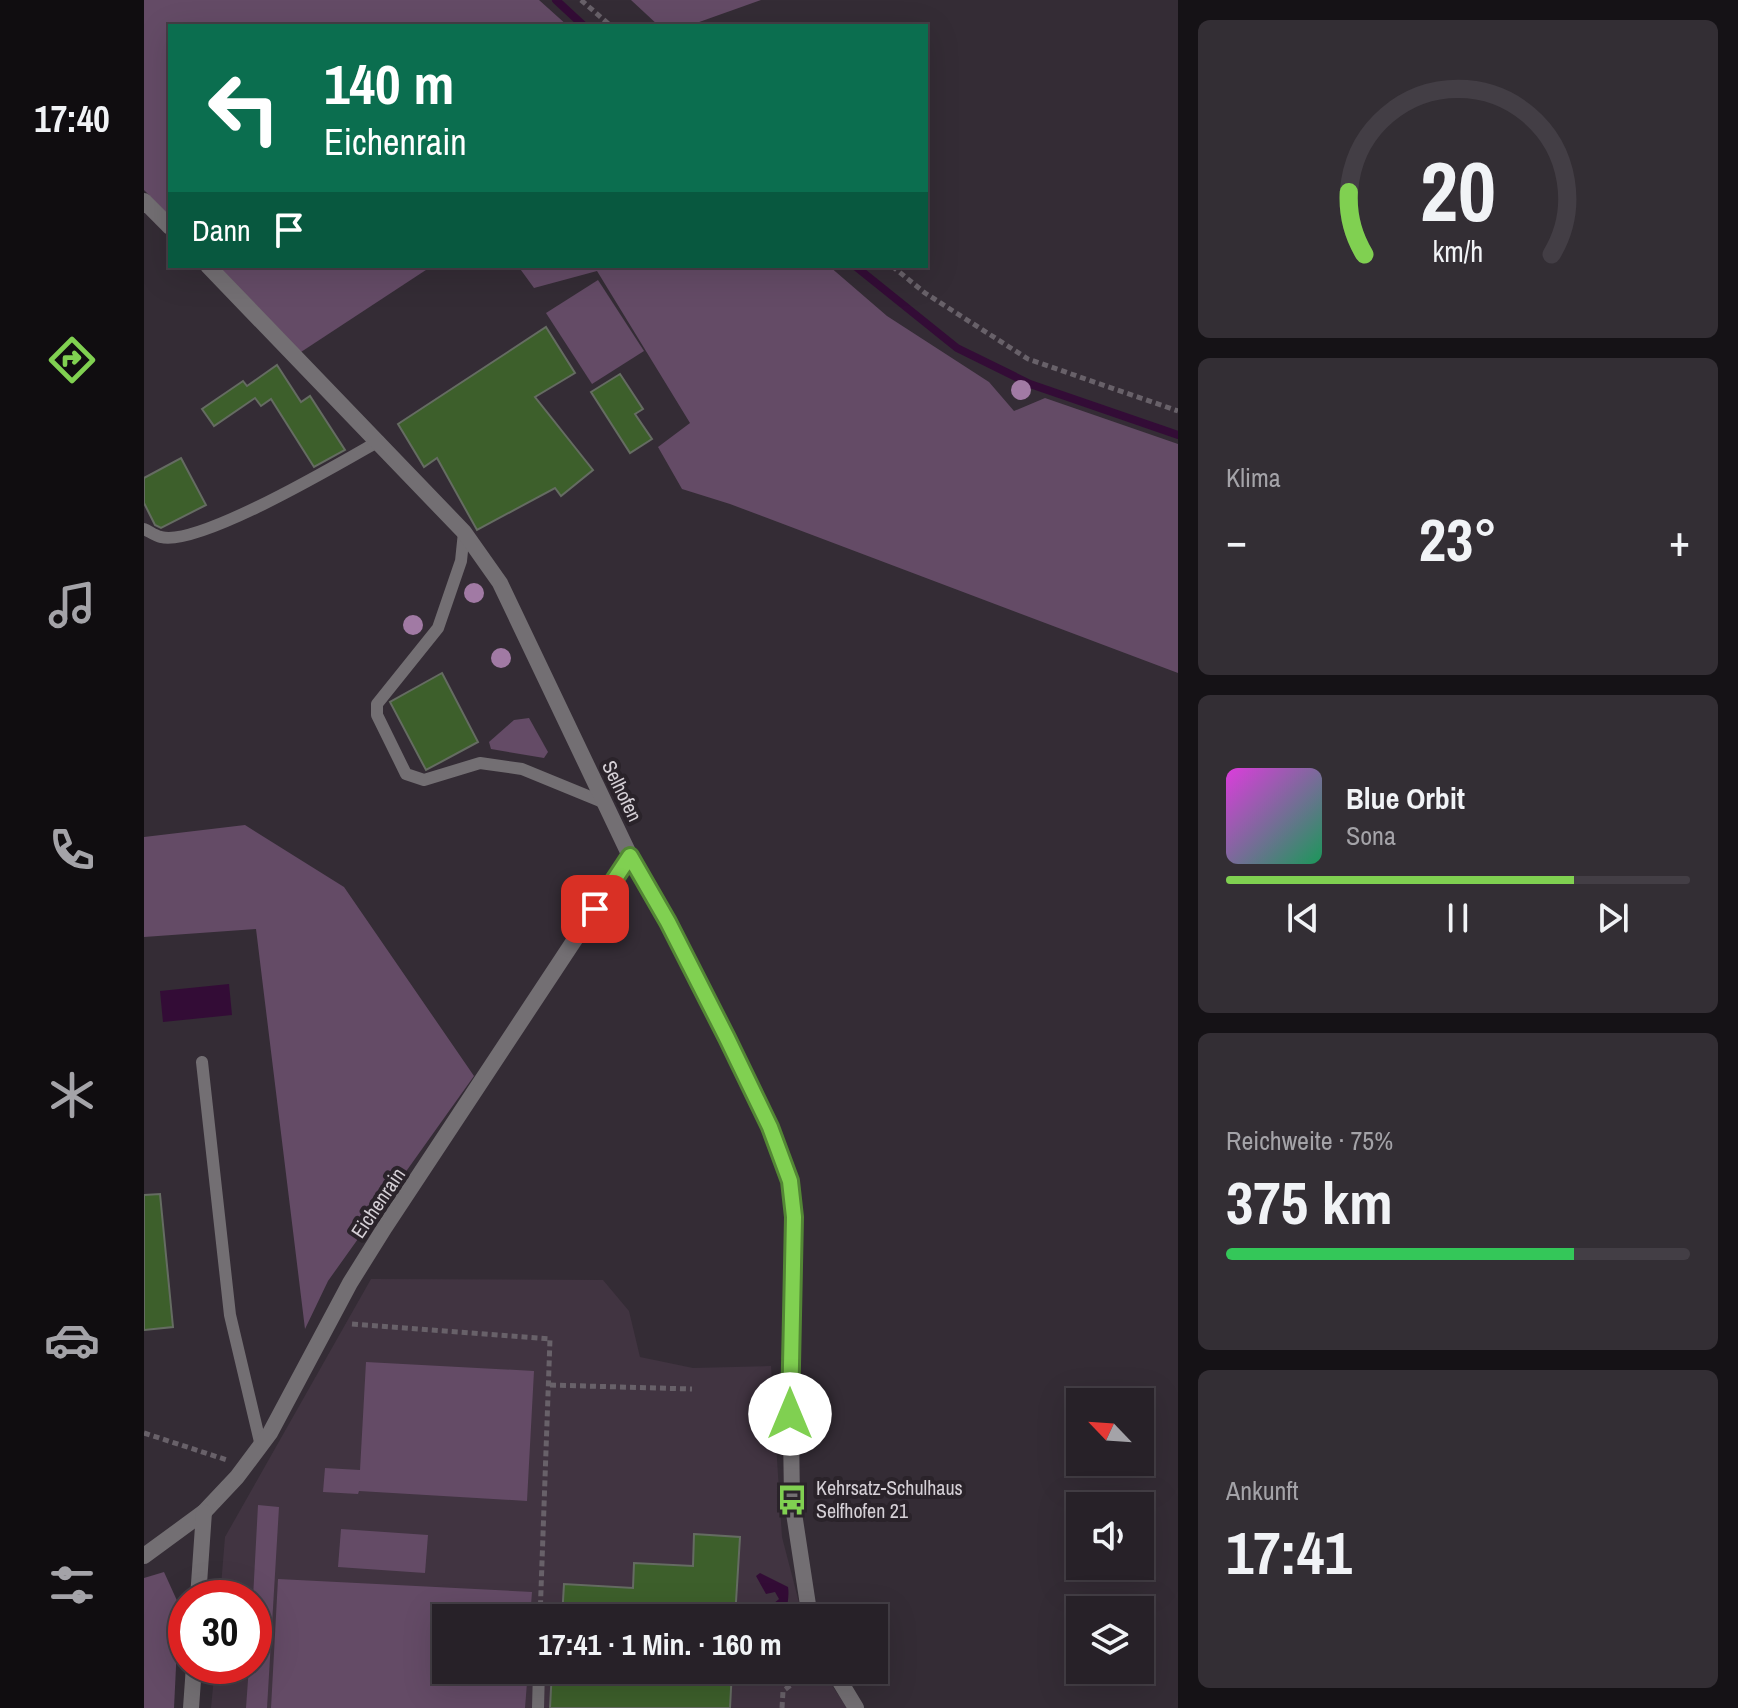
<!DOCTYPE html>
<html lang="de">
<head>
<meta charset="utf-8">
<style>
	:root { --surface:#272128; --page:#332e34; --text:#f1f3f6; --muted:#a4a3a8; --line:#433e45; --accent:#80d051 }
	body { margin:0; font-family:"Archivo Narrow",sans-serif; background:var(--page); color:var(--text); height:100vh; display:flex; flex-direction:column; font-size:30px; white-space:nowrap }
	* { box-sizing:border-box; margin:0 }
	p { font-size:26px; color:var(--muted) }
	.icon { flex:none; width:44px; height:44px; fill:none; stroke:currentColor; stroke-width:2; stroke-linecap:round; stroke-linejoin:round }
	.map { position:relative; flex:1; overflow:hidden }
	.side { display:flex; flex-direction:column; gap:20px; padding:20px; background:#151216; width:560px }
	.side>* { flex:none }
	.top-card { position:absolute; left:24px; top:24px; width:760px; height:244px; border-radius:0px; box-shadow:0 8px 32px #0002,0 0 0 2px var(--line); background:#0b6e4f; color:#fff; overflow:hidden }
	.needle { width:52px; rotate:295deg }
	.controls { position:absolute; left:922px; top:1388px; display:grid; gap:16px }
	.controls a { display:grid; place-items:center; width:88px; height:88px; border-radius:0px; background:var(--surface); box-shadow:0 8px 32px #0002,0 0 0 2px var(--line); font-size:40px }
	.speed { position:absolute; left:24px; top:1580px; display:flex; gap:16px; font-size:40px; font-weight:700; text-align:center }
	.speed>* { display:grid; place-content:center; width:104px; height:104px; border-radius:50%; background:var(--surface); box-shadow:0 8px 32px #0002,0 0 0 2px var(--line); line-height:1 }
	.speed .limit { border:12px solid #d22; background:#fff; color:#111 }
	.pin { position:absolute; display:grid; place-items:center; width:68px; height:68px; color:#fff; margin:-34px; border-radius:16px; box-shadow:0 4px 12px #0006 }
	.me { position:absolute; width:88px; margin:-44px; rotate:0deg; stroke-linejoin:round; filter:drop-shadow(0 0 6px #0008) }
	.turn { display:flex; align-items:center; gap:28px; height:168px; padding:0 24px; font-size:36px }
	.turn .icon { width:104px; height:104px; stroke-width:2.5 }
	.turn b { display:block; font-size:56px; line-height:68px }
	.then { display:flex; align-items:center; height:76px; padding:0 24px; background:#0003; gap:16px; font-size:30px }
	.big { font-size:60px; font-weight:700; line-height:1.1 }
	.side .card { flex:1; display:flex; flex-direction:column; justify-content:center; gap:12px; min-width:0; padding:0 28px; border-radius:12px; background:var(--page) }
	.side .dial { align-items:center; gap:0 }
	.dial svg { height:208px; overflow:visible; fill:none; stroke:var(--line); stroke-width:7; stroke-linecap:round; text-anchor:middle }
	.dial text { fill:var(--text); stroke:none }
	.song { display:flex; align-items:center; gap:24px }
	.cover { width:96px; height:96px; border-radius:12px; background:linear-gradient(135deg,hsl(300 70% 55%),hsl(150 70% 35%)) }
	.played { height:8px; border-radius:4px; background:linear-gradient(90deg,var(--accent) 75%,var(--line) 75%) }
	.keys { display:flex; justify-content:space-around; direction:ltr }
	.heat { display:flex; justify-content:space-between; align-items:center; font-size:44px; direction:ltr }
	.charge { height:12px; border-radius:6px; background:linear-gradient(90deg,#34c759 75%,var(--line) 0) }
	.trip { position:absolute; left:288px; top:1604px; width:456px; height:80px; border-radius:0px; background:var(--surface); box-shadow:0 8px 32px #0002,0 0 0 2px var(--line); font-weight:700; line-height:80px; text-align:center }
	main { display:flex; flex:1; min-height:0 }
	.tabs { display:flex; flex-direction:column; width:144px; justify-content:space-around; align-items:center; background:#100d10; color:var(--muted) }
	.tabs .icon { width:56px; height:56px }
	.tabs .on { color:var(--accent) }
	.tabs b { font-size:36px; color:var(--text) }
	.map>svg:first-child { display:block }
</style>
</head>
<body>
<main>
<nav class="tabs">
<b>17:40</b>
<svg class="icon on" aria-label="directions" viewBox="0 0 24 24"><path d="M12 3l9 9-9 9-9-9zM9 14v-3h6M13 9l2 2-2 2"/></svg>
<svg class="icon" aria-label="music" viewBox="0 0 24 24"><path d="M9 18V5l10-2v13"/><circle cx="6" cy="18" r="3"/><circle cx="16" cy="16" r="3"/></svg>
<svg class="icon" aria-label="phone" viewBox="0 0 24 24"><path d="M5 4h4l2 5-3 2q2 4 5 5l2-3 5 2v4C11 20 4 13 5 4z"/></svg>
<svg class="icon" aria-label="climate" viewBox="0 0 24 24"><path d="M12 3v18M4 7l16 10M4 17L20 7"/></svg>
<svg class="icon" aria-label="car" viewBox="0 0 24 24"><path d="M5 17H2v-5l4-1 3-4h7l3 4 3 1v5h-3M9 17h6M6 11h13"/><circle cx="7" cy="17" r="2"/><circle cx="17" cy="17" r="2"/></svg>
<svg class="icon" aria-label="filters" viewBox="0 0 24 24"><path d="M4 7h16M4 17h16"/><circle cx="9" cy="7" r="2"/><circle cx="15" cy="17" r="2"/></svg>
</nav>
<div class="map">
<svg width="1034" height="1708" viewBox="0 0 1034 1708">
	<rect width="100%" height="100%" fill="#342c35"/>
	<path fill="#413441" d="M227 1279 459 1280 485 1311 496 1357 549 1368 627 1366 638 1537 659 1618H302V1670H678L703 1708H67L71 1666H110V1598H76L81 1537Z"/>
	<g fill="#644b66">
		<path d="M0 0H395L424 26H26V216L0 190Z"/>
		<path d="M487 0H617L544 26H515Z"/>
		<path d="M74 266H288L157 352Z"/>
		<path d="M374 266H685L743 316 845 382 870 411 901 398 1034 444V673L586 504 538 489 514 447 546 423 453 271 390 288Z"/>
		<path d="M454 280 500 351 448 384 402 313Z"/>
		<path d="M385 718 404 752 400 758 347 749 345 742 370 720Z"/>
		<path d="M101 825 200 887 330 1076 184 1281 161 1329 112 929 0 937V837Z"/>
		<path d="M222 1362 390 1371 383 1501 215 1491 214 1494 179 1492 181 1468 216 1470Z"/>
		<path d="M114 1505 135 1507 123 1708H102L105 1666H110L109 1598Z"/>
		<path d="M197 1529 284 1535 281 1573 194 1567Z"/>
		<path d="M20 1572 35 1605 30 1708H0V1578Z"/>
		<path d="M134 1579 388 1592 386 1618H302V1670H384L381 1708H127Z"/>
	</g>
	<g fill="#330c36">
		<path d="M85 984 88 1015 19 1022 16 991Z"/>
		<path d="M616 1573 644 1587C646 1599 641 1607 644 1618H623L626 1613 623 1609 635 1599 631 1592 622 1594 612 1576Z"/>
	</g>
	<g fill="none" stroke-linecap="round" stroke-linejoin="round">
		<g stroke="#330c36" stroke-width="8">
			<path d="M412 0 440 26"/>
			<path d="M711 266 813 348 886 384 1034 435"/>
		</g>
	</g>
	<g fill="#3d5f2b" stroke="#656c62" stroke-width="2">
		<path d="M402 327 431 373 391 397 449 470 417 496 411 488 333 530 293 458 280 467 254 424Z"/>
		<path d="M133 365 157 402 166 396 201 450 170 467 127 399 117 406 111 398 70 426 58 409 99 381 103 386Z"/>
		<path d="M476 374 499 409 491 414 508 439 486 453 447 392Z"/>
		<path d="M37 458 62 505 17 528 11 525 0 503V478Z"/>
		<path d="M298 673 334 742 282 770 246 702Z"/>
		<path d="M16 1194 29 1327 0 1330V1195Z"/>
		<path d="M550 1534 596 1537 591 1618H418L420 1584 489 1588 490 1563 549 1566Z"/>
		<path d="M408 1670H588L586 1708H406Z"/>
	</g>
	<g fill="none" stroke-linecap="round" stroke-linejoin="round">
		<g stroke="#686169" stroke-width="5" stroke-dasharray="6 4" stroke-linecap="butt">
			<path d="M437 0 467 26"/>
			<path d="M748 266 781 293 884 359 1034 411"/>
			<path d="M208 1324 406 1339 396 1618"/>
			<path d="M406 1385 548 1389"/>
			<path d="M0 1433 83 1460"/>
			<path d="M638 1708 639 1691 656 1678H670"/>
		</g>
		<g stroke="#736f73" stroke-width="12">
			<path d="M0 529C5 531 11 536 17 537 55 547 196 463 235 441"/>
			<path d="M320 532 317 561 294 628 233 704V715L262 774 280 780 336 763 378 769 461 803"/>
			<path d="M58 1062 86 1315 117 1446"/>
			<path d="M394 1708 395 1670"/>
		</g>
		<g stroke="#736f73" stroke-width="16">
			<path d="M0 201 26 227"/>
			<path d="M64 266 320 532 356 583 486 856 524 922 583 1038 626 1127 646 1181 650 1217 646 1363 648 1500 666 1618"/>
			<path d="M0 1556 60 1512 93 1477 126 1433 206 1283 241 1227 486 856"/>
			<path d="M54 1598 60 1512"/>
			<path d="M689 1670 712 1708"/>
			<path d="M47 1708 50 1666"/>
		</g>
	</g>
	<g fill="#a17aa4">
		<circle cx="877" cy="390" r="10"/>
		<circle cx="330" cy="593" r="10"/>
		<circle cx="269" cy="625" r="10"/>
		<circle cx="357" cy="658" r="10"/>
	</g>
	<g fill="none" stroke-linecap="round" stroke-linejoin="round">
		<g stroke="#538735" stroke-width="20">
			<path id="route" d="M451 909 486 856 524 922 583 1038 626 1127 646 1181 650 1217 646 1414"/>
		</g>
		<use href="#route" stroke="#80d051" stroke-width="14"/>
	</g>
	<defs>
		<g id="bus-bare" transform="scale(2.4)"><path d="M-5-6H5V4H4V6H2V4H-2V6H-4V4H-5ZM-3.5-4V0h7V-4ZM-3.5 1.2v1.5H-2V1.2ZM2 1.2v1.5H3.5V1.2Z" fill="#80d051" stroke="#2a232a" stroke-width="2.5" paint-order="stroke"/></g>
	</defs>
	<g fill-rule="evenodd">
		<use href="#bus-bare" x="648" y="1500"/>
	</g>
	<g text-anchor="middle" stroke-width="8" stroke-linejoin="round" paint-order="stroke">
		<g font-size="20" fill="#d5d0d6" stroke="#2a232a">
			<text transform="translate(478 791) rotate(64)" y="7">Selhofen</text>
			<text transform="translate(234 1203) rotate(-56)" y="7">Eichenrain</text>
		</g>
		<g font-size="20" fill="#d5d0d6" stroke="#2a232a" text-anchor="start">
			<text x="672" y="1495">Kehrsatz-Schulhaus<tspan x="672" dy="23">Selfhofen 21</tspan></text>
		</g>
	</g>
</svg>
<div class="controls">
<a><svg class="needle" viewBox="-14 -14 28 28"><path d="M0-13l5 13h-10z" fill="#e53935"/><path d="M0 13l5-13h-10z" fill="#a4a3a8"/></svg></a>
<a><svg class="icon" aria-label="sound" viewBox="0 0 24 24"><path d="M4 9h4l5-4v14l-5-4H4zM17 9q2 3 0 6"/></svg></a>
<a><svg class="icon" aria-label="layers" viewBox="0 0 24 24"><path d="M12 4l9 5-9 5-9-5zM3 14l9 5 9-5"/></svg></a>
</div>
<div class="speed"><div class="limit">30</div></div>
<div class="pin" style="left:451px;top:909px;background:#d93025"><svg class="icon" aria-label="arrive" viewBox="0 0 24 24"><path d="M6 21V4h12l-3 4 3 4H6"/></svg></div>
<svg class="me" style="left:646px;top:1414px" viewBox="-20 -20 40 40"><circle r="19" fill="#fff"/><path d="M0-13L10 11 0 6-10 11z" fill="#80d051"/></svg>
<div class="trip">17:41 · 1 Min. · 160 m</div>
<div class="top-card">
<div class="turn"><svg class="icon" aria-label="left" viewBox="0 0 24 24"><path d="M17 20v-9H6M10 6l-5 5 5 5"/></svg><div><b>140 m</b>Eichenrain</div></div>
<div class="then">Dann<svg class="icon" aria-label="arrive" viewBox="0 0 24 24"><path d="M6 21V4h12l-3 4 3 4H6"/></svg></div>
</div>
</div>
<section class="side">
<div class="card dial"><svg viewBox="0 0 100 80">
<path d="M14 69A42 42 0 1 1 86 69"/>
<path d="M14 69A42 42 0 0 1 8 45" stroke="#80d051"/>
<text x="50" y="56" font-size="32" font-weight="700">20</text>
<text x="50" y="72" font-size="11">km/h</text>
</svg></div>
<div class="card"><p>Klima</p>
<div class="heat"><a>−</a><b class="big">23°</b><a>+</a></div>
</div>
<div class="card">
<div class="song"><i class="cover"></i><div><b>Blue Orbit</b><p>Sona</p></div></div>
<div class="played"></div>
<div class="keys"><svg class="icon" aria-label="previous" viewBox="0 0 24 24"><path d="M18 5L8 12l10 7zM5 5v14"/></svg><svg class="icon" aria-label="pause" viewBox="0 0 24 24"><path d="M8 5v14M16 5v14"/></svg><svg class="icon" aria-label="next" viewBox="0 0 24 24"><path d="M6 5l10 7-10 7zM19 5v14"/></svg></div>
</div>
<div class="card"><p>Reichweite · 75%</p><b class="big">375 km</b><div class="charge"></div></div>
<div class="card"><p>Ankunft</p><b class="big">17:41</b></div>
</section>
</main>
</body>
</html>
